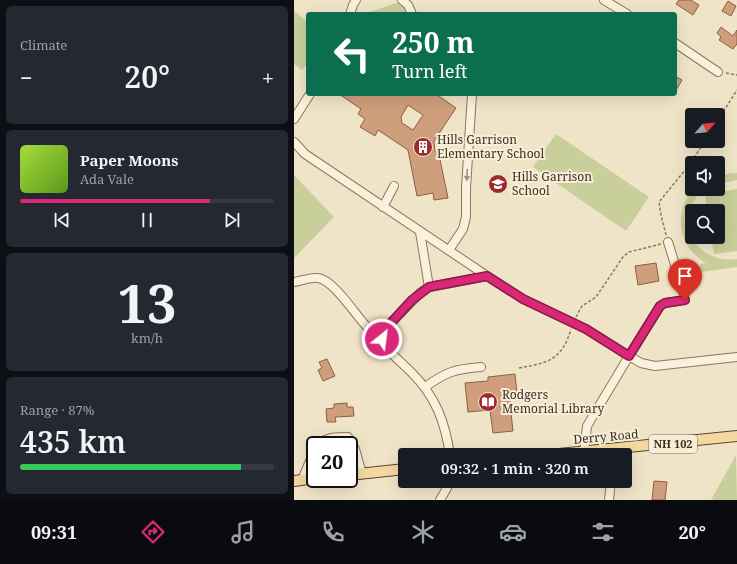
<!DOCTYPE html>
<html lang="en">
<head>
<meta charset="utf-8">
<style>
	:root { --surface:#171b24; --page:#242831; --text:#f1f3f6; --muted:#9ea1a6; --line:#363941; --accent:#db2777 }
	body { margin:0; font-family:"Noto Serif",serif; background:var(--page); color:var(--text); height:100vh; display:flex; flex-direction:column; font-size:15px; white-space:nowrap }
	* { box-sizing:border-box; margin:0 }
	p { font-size:13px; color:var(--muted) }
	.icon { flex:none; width:22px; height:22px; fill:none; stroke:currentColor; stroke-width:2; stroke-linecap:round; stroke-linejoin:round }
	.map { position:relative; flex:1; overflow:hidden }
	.sheet { display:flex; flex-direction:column; gap:6px; padding:6px; background:#0d0f14; width:294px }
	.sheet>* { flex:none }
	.hud { position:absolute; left:12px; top:12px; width:371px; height:84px; border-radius:4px; box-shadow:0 4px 16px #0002; background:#0b6e4f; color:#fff; overflow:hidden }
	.needle { width:26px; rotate:63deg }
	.tools { position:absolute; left:391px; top:108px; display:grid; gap:8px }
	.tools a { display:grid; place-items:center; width:40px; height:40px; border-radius:4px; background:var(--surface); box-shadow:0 4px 16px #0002; font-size:20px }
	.speed { position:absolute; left:12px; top:436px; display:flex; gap:8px; font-size:20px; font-weight:700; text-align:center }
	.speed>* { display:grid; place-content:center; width:52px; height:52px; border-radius:50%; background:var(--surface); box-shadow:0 4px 16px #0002; line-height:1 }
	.speed .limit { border:2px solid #111; border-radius:6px; background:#fff; color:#111 }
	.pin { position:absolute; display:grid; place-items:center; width:34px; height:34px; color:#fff; margin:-41px -17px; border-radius:50% 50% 50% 0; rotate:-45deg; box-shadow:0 0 4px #0007 }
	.pin .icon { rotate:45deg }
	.me { position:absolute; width:44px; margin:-22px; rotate:29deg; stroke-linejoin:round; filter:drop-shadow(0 0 3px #0008) }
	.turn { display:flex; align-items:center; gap:14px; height:84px; padding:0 20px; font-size:18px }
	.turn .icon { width:52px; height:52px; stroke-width:2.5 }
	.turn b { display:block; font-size:28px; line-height:34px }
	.big { font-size:30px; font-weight:600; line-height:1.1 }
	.sheet .tile { flex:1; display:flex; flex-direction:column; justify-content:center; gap:6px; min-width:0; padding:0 14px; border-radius:6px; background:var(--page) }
	.sheet .dial { align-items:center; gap:0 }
	.dial b { font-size:52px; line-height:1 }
	.song { display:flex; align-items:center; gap:12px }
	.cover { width:48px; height:48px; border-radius:6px; background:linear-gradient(135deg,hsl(80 70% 55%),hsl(90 70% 35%)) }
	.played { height:4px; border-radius:2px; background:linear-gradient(90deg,var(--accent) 75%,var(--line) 75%) }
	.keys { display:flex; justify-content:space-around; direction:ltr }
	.heat { display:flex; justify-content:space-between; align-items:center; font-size:22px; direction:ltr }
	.charge { height:6px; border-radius:3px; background:linear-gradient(90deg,#34c759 87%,var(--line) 0) }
	.trip { position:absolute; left:104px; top:448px; width:234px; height:40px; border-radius:4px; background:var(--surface); box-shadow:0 4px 16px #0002; font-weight:600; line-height:40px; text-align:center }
	.tab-bar { display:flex; height:64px; justify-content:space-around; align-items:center; background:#090b0e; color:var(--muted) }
	.tab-bar .icon { width:28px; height:28px }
	.tab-bar .on { color:var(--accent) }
	.tab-bar b { font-size:18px; color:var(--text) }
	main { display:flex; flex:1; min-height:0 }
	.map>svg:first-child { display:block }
</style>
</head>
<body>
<main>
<section class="sheet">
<div class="tile"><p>Climate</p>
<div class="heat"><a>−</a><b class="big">20°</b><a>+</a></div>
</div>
<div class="tile">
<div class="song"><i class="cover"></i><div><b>Paper Moons</b><p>Ada Vale</p></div></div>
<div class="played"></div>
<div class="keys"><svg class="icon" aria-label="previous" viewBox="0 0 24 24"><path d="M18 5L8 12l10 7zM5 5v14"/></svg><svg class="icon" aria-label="pause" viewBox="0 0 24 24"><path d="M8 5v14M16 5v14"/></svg><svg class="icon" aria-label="next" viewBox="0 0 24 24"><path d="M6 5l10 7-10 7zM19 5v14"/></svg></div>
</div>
<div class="tile dial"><b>13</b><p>km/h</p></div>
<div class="tile"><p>Range · 87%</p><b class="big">435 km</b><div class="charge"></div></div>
</section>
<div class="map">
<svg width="443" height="500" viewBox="0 0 443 500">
	<rect width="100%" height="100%" fill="#f0e4c8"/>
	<g fill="#c9cf9b">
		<path d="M102 3 110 4 114 14H70Z"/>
		<path d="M0 11 14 22V63L8 70 0 64Z"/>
		<path d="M262 134 355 197 332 231 239 167Z"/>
		<path d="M443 173V180L424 184V175Z"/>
		<path d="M0 175 40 217 0 258Z"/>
		<path d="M399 189H411C376 216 399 265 443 259V267L407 272 406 264 412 263C384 247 379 213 399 189Z"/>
		<path d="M443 189V251L420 254 417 237H424V211H413L411 194Z"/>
		<path d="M442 455 443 500H417Z"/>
	</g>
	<g fill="#cf9f7d" stroke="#8d5f41" fill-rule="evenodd">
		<path d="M385 0H397L405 5 399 15 382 4Z"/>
		<path d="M434 1 442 6 437 16 428 11Z"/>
		<path d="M427 27 439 36 443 30V44L439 49 425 40 427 37 423 33Z"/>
		<path d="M381 76 388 80 381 92Z"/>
		<path d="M45 94H142L162 108 140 141 141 151 144 150 154 198 140 200 139 193 123 196 114 150 84 130 81 136 66 127 71 119 64 114 67 109ZM114 105 129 115 119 130 108 123 107 117Z"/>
		<path d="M362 263 365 281 344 285 341 266Z"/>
		<path d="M33 359 41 376 29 381 24 370 28 368 25 362Z"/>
		<path d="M221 374 223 394 215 395 219 431 199 433 196 410 174 412 171 383 194 381V377Z"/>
		<path d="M53 403V407H59L60 416 41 417 42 422H33L32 409 40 408V404Z"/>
		<path d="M360 481 373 482 371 500H358Z"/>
	</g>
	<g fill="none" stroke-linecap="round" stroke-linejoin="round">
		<g stroke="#8d765c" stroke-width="10">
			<g id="minor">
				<path d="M108 0 114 5 118 14"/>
				<path d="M310 0 333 14"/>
				<path d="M56 14 59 5 62 0"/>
				<path d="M381 43 424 72"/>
				<path d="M0 119 16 94"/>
				<path d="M0 142 11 154 193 276"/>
				<path d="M89 207 100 186"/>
				<path d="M126 232 135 287"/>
				<path d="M155 250 169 229 172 217V188L178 94"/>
				<path d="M0 282C7 281 17 277 24 278 40 280 62 316 74 328 78 332 83 335 88 339"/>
				<path d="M131 387C152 372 161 369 187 367"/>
				<path d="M24 445C32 437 43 437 54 437L61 449 68 474"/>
				<path d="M290 452 293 426 335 356 347 363 361 366 443 357"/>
				<path d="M156 455C151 422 142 397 118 373 108 363 98 355 89 344L88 339 90 332 94 326 126 293 135 287 193 276 229 299 292 329 335 356 366 306 371 303 391 300 388 287 374 242"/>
				<path d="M8 480 21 449"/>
				<path d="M146 500 153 488 155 481"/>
				<path d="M315 500 317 481"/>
			</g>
		</g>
		<g stroke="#5b4430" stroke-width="12">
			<g id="major">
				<path d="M255 455 443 436"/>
				<path d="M55 475 111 469"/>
				<path d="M0 481 21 478"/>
			</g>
		</g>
		<g stroke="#8d765c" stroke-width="1.5" stroke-dasharray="3 2" stroke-linecap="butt">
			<path d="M432 73 443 75"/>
			<path d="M424 120 443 90"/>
			<path d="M372 235 367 215 365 202 396 164 411 141"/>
			<path d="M282 317 288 306 302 297 329 257 335 252 367 244"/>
			<path d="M225 368C254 363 268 360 277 329"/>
		</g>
		<use href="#minor" stroke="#faf1dc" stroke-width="8"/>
		<use href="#major" stroke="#f3d9a0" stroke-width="10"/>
	</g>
	<defs><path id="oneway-solid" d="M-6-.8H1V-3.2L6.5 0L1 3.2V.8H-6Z"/></defs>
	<use fill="#9c907e" href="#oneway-solid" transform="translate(173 175) rotate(93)"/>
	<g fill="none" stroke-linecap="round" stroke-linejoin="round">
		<g stroke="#8e194d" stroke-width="10">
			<path id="route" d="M88 339 90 332 94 326 118 300 135 287 193 276 229 299 292 329 335 356 366 306 371 303 391 300"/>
		</g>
		<use href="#route" stroke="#db2777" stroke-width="7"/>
	</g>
	<defs>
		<g id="building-disc" transform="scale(1)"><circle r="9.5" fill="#9e2a2b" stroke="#f7eed8"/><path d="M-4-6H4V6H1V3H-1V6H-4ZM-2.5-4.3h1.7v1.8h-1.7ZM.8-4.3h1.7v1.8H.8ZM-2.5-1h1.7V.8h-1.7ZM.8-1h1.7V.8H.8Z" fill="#fff"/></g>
		<g id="school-disc" transform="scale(1)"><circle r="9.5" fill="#9e2a2b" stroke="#f7eed8"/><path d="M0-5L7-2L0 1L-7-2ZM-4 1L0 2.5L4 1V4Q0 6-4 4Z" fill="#fff"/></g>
		<g id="library-disc" transform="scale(1)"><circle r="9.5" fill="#9e2a2b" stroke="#f7eed8"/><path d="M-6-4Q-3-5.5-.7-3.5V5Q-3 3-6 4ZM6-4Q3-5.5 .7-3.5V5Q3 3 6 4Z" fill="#fff"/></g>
	</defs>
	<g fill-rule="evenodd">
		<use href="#building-disc" x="129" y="147"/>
		<use href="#school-disc" x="204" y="184"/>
		<use href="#library-disc" x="194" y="402"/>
	</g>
	<g text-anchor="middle" stroke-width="4" stroke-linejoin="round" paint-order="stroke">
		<rect fill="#f7eed8" stroke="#756857" stroke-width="1" x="355" y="435" width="48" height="18" rx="3"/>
		<g font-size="11" font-weight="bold" fill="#3d2e20">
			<text x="379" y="448">NH 102</text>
		</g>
		<g font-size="12" fill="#3d2e20" stroke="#f7eed8" text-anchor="start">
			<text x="143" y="144">Hills Garrison<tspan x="143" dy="14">Elementary School</tspan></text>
			<text x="218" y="181">Hills Garrison<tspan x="218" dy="14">School</tspan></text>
			<text x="208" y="399">Rodgers<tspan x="208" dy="14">Memorial Library</tspan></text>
		</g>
		<g font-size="12" fill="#3d2e20" stroke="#f7eed8">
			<text transform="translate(312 437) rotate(-5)" y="4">Derry Road</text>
		</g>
	</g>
</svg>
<div class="tools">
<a><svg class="needle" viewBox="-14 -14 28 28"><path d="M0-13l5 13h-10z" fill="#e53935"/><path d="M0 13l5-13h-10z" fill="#9ea1a6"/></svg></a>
<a><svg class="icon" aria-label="sound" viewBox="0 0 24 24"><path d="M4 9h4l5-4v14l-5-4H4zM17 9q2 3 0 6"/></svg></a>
<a><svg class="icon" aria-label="search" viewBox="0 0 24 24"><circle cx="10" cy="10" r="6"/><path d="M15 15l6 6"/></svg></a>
</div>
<div class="speed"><div class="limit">20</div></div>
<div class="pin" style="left:391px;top:300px;background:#d93025"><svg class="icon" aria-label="arrive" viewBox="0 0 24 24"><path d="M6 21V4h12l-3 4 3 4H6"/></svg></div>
<svg class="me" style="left:88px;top:339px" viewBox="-20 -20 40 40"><circle r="17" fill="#db2777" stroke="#fff" stroke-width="3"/><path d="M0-11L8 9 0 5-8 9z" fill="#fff"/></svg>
<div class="trip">09:32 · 1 min · 320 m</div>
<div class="hud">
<div class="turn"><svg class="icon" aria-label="left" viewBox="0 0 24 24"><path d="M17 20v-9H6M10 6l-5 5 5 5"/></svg><div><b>250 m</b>Turn left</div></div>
</div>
</div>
</main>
<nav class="tab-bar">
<b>09:31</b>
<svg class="icon on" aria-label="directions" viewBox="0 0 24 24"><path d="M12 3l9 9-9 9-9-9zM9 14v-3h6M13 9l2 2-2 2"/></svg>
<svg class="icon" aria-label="music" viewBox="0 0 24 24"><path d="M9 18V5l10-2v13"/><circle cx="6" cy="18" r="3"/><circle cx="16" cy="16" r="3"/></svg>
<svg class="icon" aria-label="phone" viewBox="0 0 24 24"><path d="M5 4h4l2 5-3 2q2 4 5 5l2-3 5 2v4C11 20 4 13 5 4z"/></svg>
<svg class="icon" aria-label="climate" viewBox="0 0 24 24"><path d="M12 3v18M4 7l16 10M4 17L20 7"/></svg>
<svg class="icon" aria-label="car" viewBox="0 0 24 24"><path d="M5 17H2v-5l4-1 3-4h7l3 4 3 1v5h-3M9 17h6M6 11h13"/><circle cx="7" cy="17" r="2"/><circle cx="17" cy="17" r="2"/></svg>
<svg class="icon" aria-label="filters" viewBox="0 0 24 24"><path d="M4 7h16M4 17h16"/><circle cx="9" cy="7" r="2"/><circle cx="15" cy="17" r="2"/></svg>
<b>20°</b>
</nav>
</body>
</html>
